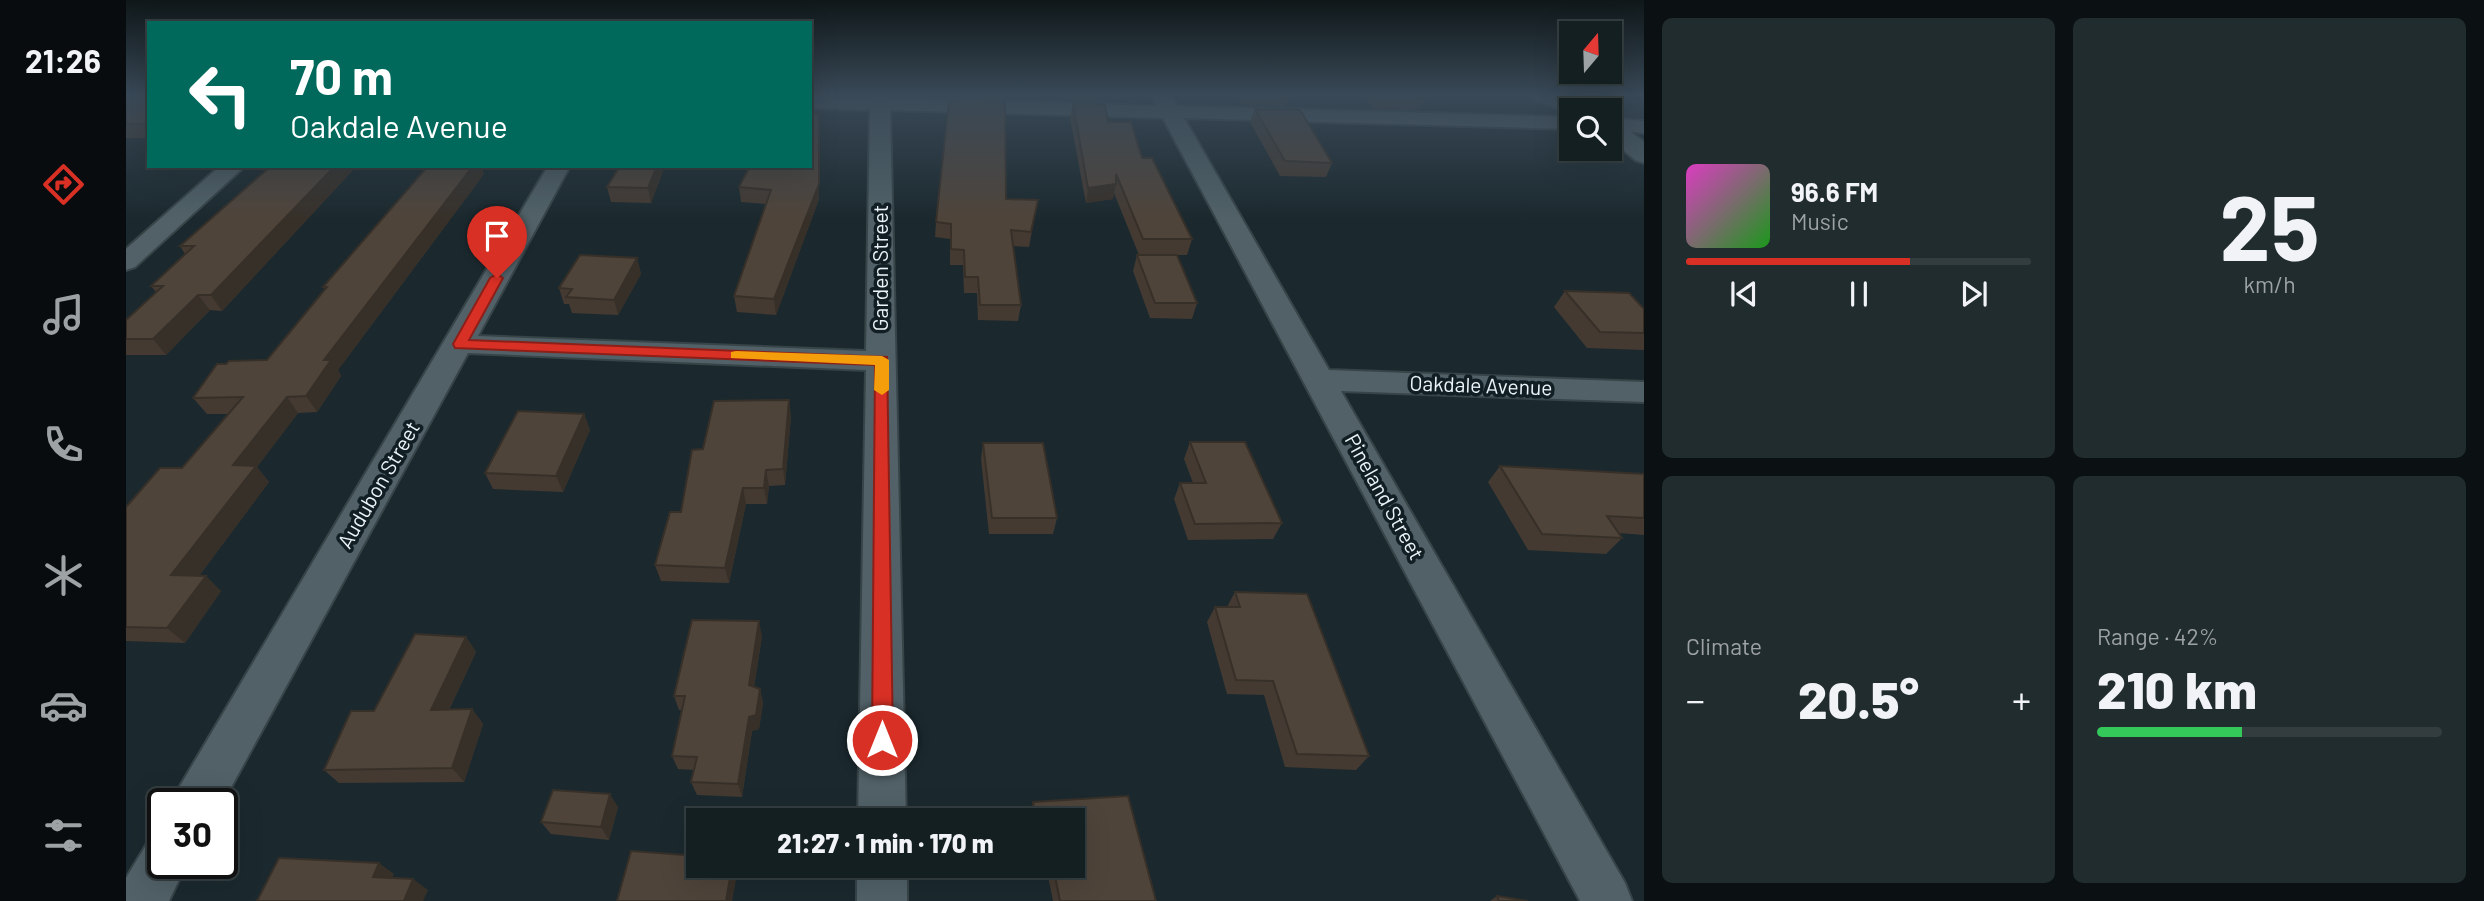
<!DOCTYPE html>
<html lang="en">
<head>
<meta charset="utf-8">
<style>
	:root { --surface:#141f22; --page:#212c2f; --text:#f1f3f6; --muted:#9da2a5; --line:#333d40; --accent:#d93025 }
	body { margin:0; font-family:Barlow,sans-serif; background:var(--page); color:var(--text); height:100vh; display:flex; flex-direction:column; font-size:26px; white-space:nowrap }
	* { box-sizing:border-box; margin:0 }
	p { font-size:23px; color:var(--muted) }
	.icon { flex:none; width:38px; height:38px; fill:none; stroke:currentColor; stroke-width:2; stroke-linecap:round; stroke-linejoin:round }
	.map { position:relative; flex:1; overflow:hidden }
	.sheet { display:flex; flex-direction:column; gap:18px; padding:18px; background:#0b1113; width:840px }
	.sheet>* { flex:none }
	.banner { position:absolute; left:21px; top:21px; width:665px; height:147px; border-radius:0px; box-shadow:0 7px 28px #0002,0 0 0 2px var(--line); background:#00695c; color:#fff; overflow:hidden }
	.needle { width:46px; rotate:19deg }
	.controls { position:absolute; left:1433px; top:21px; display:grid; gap:14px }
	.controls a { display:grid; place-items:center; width:63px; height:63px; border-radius:0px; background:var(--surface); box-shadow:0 7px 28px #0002,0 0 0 2px var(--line); font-size:35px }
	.speed { position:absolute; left:21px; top:788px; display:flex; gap:14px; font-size:35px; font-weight:700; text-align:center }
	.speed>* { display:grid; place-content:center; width:91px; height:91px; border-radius:50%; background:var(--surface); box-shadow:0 7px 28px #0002,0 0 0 2px var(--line); line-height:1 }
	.speed .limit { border:4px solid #111; border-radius:10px; background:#fff; color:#111 }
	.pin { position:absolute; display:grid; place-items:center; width:60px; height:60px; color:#fff; margin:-72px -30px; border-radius:50% 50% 50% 0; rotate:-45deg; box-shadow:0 0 7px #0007 }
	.pin .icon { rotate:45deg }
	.me { position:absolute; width:77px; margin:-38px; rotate:0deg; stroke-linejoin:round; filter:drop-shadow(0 0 5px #0008) }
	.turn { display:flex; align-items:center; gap:24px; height:147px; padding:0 28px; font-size:32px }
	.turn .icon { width:91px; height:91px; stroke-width:2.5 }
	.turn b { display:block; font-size:49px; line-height:60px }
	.big { font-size:52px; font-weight:800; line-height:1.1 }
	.sheet .tile { flex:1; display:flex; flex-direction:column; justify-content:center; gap:10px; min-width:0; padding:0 24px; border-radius:10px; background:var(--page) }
	.sheet .dial { align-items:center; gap:0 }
	.dial b { font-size:91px; line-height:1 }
	.song { display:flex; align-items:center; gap:21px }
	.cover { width:84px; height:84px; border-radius:10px; background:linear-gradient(135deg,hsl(310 70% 55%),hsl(120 70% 35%)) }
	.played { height:7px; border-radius:4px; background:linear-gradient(90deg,var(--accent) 65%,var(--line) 65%) }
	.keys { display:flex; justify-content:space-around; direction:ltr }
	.heat { display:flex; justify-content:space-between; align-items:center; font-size:38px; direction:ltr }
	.charge { height:10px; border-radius:5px; background:linear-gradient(90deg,#34c759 42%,var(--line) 0) }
	.sheet .tiles { flex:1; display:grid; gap:18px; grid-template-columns:repeat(2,1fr) }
	.trip { position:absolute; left:560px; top:808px; width:399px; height:70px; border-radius:0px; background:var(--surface); box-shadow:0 7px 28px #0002,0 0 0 2px var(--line); font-weight:800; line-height:70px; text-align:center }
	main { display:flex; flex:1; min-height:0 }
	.menu { display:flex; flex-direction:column; width:126px; justify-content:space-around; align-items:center; background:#080c0e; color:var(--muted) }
	.menu .icon { width:49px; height:49px }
	.menu .selected { color:var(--accent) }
	.menu b { font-size:32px; color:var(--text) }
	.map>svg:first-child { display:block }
</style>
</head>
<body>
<main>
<nav class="menu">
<b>21:26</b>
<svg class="icon selected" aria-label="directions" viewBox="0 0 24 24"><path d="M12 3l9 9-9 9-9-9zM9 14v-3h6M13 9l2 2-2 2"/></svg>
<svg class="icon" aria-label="music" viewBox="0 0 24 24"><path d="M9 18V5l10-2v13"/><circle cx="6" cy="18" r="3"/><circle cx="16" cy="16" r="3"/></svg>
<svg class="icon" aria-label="phone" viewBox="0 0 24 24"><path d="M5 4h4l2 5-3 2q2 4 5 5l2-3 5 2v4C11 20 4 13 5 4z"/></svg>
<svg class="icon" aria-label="climate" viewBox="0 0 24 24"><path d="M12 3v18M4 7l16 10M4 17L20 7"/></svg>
<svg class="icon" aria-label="car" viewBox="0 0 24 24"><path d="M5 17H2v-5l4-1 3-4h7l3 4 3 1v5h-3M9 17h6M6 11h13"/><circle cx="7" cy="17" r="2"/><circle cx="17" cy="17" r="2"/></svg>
<svg class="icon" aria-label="filters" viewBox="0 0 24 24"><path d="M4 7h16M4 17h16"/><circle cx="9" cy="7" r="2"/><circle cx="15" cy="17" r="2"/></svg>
</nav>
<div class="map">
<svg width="1518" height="901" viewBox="0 0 1518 901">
	<rect width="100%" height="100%" fill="#1b292e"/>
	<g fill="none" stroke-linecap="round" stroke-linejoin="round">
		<g stroke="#374448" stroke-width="4">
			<g id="minor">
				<path d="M745 94H763L764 98 1030 106 1025 94H1043L1051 106 1446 117V129L1058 118 1203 370 1518 382V402L1215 391 1499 883 1506 901H1454L1037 118 764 110 780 821H732L740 370 342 353 96 804 48 803 54 786 422 166H444L352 336 740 351 744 110 684 108V96L744 98Z"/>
				<path d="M1458 94H1477L1485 110H1465Z"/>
				<path d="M1484 118 1518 121V133L1484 130Z"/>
				<path d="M94 166H119L9 267 0 270V249Z"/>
				<path d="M37 837V863H61L43 901H0V878L20 845Z"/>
				<rect x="731" y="866" width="50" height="35"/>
			</g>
		</g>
		<g stroke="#374448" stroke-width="4">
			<g id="tertiary">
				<path d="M1407 94C1425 93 1451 93 1464 110H1446L1444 115 1410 99Z"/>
				<path d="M1484 120 1492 122 1518 142V163L1509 160 1484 139Z"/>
			</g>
		</g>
		<use href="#minor" fill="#516167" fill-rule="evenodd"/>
		<use href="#tertiary" fill="#516167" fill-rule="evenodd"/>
	</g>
	<g fill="#443a32">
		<rect x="0" y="94" width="23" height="44"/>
		<path d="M825 94H878V99L824 97Z"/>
		<path d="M940 94H976L975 102 941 101Z"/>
		<path d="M1110 94H1164L1159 106 1116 105Z"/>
		<path d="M1236 94H1306L1291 110 1248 109Z"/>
		<path d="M947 104 982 122 1016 158 1066 239 1061 255H1013L988 193 987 199 960 203 944 118Z"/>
		<path d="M1129 109 1206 163 1200 177 1154 176 1124 122Z"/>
		<path d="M693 114V199L650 315 611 312 608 296 640 204 615 202 613 187Z"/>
		<path d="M145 166H227L228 169 96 311 84 310 40 355H0V320L30 292 25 286 59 254 54 246Z"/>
		<path d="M494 166H539L525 203 485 202 481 187Z"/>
		<path d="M358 174 212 370 215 376 191 412 172 413 131 467 143 482 73 576 95 591 59 643 0 641V507L56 468 103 414H81L67 398 141 360 199 289 197 287Z"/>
		<path d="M880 199 909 215 903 247 887 246 895 305 892 321 852 320 851 293H838L837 265H824V239L809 237 810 222Z"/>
		<path d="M1011 255 1071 303 1066 319 1024 318 1007 271Z"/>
		<path d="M511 258 515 274 492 315 446 313 443 304H438L433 288Z"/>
		<path d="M1439 291 1518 333V350L1461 348 1428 307Z"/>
		<path d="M458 414 464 430 437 492 367 489 359 473Z"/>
		<path d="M665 416 659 485 643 486 641 504H620L603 583 535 581 529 565 555 512 577 449Z"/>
		<path d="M1064 442 1156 523 1147 539 1062 540 1048 499 1054 483H1067L1058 459Z"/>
		<path d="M857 443 931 518 927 534H863L855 459Z"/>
		<path d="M1374 466 1518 474V535L1493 533 1496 538 1480 554 1402 550 1362 482Z"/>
		<path d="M1109 592 1243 756 1230 770 1159 767 1138 695 1101 694 1081 622 1089 607H1101Z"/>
		<path d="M636 636 628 687 634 689 637 703 633 729 626 731 616 797 571 795 565 782 568 770 552 769 546 756 556 710H553L548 696Z"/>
		<path d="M340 637 350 652 323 710 346 709 357 724 338 782 213 783 198 770 248 711Z"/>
		<path d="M1002 796 1030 901H927L920 866H947V821H904L903 815 907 802Z"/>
		<path d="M492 807 483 840 425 834 415 822Z"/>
		<path d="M1371 896 1402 901H1364Z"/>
	</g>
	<g fill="#373029">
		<path d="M1300 94H1306L1291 110 1297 96Z"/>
		<path d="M693 114V199L650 315 648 299Z"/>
		<path d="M209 166H227L228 169 96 311 85 295Z"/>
		<path d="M347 166H356L358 174 212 370 215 376 191 412 180 396 198 360Z"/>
		<path d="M531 166H539L525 203 522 188Z"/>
		<path d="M990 184 987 199 960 203 962 188Z"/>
		<path d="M511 258 515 274 492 315 488 300Z"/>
		<path d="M72 295 84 310 40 355 27 339Z"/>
		<path d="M161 397 172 413 131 467 143 482 62 591 45 575 107 465Z"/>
		<path d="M663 400 665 416 659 485 657 469Z"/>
		<path d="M458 414 464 430 437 492 430 476Z"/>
		<path d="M640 470 643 486 641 504 638 488Z"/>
		<path d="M617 488 620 504 603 583 599 568Z"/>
		<path d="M80 576 95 591 59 643 41 628Z"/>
		<path d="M633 621 636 636 626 700 623 685Z"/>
		<path d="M340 637 350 652 316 724 305 710Z"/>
		<path d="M634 689 637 703 633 729 626 731 616 797 612 784 623 717Z"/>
		<path d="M346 709 357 724 338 782 326 768Z"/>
		<path d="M484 794 492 807 483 840 475 827Z"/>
		<path d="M253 863 268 874 262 888 247 877Z"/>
		<path d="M606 866H611L612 870 606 901H600Z"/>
		<path d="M287 879 302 890 297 901H278Z"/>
	</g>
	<g fill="#4f443a" stroke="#373029" stroke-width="2">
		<rect x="0" y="94" width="23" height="30"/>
		<path d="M1253 94H1300L1297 96 1254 95Z"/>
		<path d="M823 101 879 102 880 199 912 200 905 232 885 230 895 305H854L852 277H839L838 250 825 249V224L810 222Z"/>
		<path d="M947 104 979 105 982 122H1005L1016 158H1026L1066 239H1017L990 174V184L962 188Z"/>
		<path d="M1129 109 1174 110 1206 163 1159 161Z"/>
		<path d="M684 113 693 114V184L648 299 608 296 645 190 613 187 624 166H684Z"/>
		<path d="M145 166H209L85 295H72L27 339H0V320L37 286H25L68 246H54Z"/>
		<path d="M302 166H347L198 360H205L180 396 161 397 107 465 130 466 45 575 80 576 41 628 0 627V507L34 468H56L117 397 67 398 91 364H100L103 361 141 360 201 287H197Z"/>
		<path d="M494 166H531L522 188 481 187Z"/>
		<path d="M454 255 511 258 488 300 440 297 446 289 433 288Z"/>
		<path d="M1011 255H1051L1071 303H1029Z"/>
		<path d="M1439 291 1503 293 1518 309V333L1474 332Z"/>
		<path d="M663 400 657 469 640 470 638 488H617L599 568 529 565 544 512H555L566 450 577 449 588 401Z"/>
		<path d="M392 411 458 414 430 476 359 473Z"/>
		<path d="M1064 442H1119L1156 523 1069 524 1054 483H1080Z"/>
		<path d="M857 443H917L931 518H866Z"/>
		<path d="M1374 466 1518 474V518L1481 516 1496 538 1416 534Z"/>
		<path d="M1109 592 1181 594 1243 756 1171 754 1147 681 1110 680 1089 607H1114Z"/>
		<path d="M566 620 633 621 623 685 634 689 630 715 623 717 612 784 565 782 571 757 546 756 559 696H548Z"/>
		<path d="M289 634 340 637 305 710 346 709 326 768 198 770 225 711H248Z"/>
		<path d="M427 790 484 794 475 827 415 822Z"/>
		<path d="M1002 796 1030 901H934L927 866H947V821H910L907 802Z"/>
		<path d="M505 851 572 856V866H606L600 901H491Z"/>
		<path d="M153 858 253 863 247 877 287 879 278 901H131Z"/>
		<path d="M1371 896 1402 901H1373Z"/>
	</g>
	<linearGradient id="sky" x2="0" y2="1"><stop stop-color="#0f1719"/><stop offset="0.43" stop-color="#394957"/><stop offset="1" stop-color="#394957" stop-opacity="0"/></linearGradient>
	<rect width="1518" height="220" fill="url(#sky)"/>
	<path fill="#d93025" stroke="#8d1f18" stroke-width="2" d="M371 274 377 278 343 340 761 357 767 740 764 747 756 750 749 747 746 740 749 365 329 348 327 344 364 278Z"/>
	<path fill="#f59e0b" d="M610 351 756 356 763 360V390L756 395 748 390 749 365 605 358V352Z"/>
	<g text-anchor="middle" stroke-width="7" stroke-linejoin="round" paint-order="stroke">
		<g font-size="21" fill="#eaf3f7" stroke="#111f24">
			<text transform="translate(755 268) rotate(-90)" y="7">Garden Street</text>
			<text transform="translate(1355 386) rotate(2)" y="7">Oakdale Avenue</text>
			<text transform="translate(253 485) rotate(-60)" y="7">Audubon Street</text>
			<text transform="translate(1258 497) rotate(61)" y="7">Pineland Street</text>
		</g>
	</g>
</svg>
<div class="controls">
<a><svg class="needle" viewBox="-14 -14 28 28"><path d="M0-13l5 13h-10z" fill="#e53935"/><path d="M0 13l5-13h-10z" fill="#9da2a5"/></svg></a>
<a><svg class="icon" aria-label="search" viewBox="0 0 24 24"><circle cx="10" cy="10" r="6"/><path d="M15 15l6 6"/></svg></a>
</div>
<div class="speed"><div class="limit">30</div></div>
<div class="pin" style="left:371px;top:278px;background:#d93025"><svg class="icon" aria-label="arrive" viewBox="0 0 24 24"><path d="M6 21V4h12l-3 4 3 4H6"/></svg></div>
<svg class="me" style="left:756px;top:740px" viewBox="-20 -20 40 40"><circle r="17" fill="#d93025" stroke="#fff" stroke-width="3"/><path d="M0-11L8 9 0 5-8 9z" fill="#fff"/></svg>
<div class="trip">21:27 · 1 min · 170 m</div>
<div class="banner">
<div class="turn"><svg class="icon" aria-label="left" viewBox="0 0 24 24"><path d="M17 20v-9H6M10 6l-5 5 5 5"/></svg><div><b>70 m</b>Oakdale Avenue</div></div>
</div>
</div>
<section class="sheet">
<div class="tiles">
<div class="tile">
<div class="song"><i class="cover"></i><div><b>96.6 FM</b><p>Music</p></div></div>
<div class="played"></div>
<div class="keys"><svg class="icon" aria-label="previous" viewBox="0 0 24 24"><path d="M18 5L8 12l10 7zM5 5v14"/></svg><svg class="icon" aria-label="pause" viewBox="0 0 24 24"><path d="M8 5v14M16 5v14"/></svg><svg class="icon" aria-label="next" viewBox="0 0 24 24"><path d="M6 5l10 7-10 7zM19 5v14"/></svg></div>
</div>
<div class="tile dial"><b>25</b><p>km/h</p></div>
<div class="tile"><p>Climate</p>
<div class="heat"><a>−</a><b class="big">20.5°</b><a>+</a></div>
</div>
<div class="tile"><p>Range · 42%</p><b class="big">210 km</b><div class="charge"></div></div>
</div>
</section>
</main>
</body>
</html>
